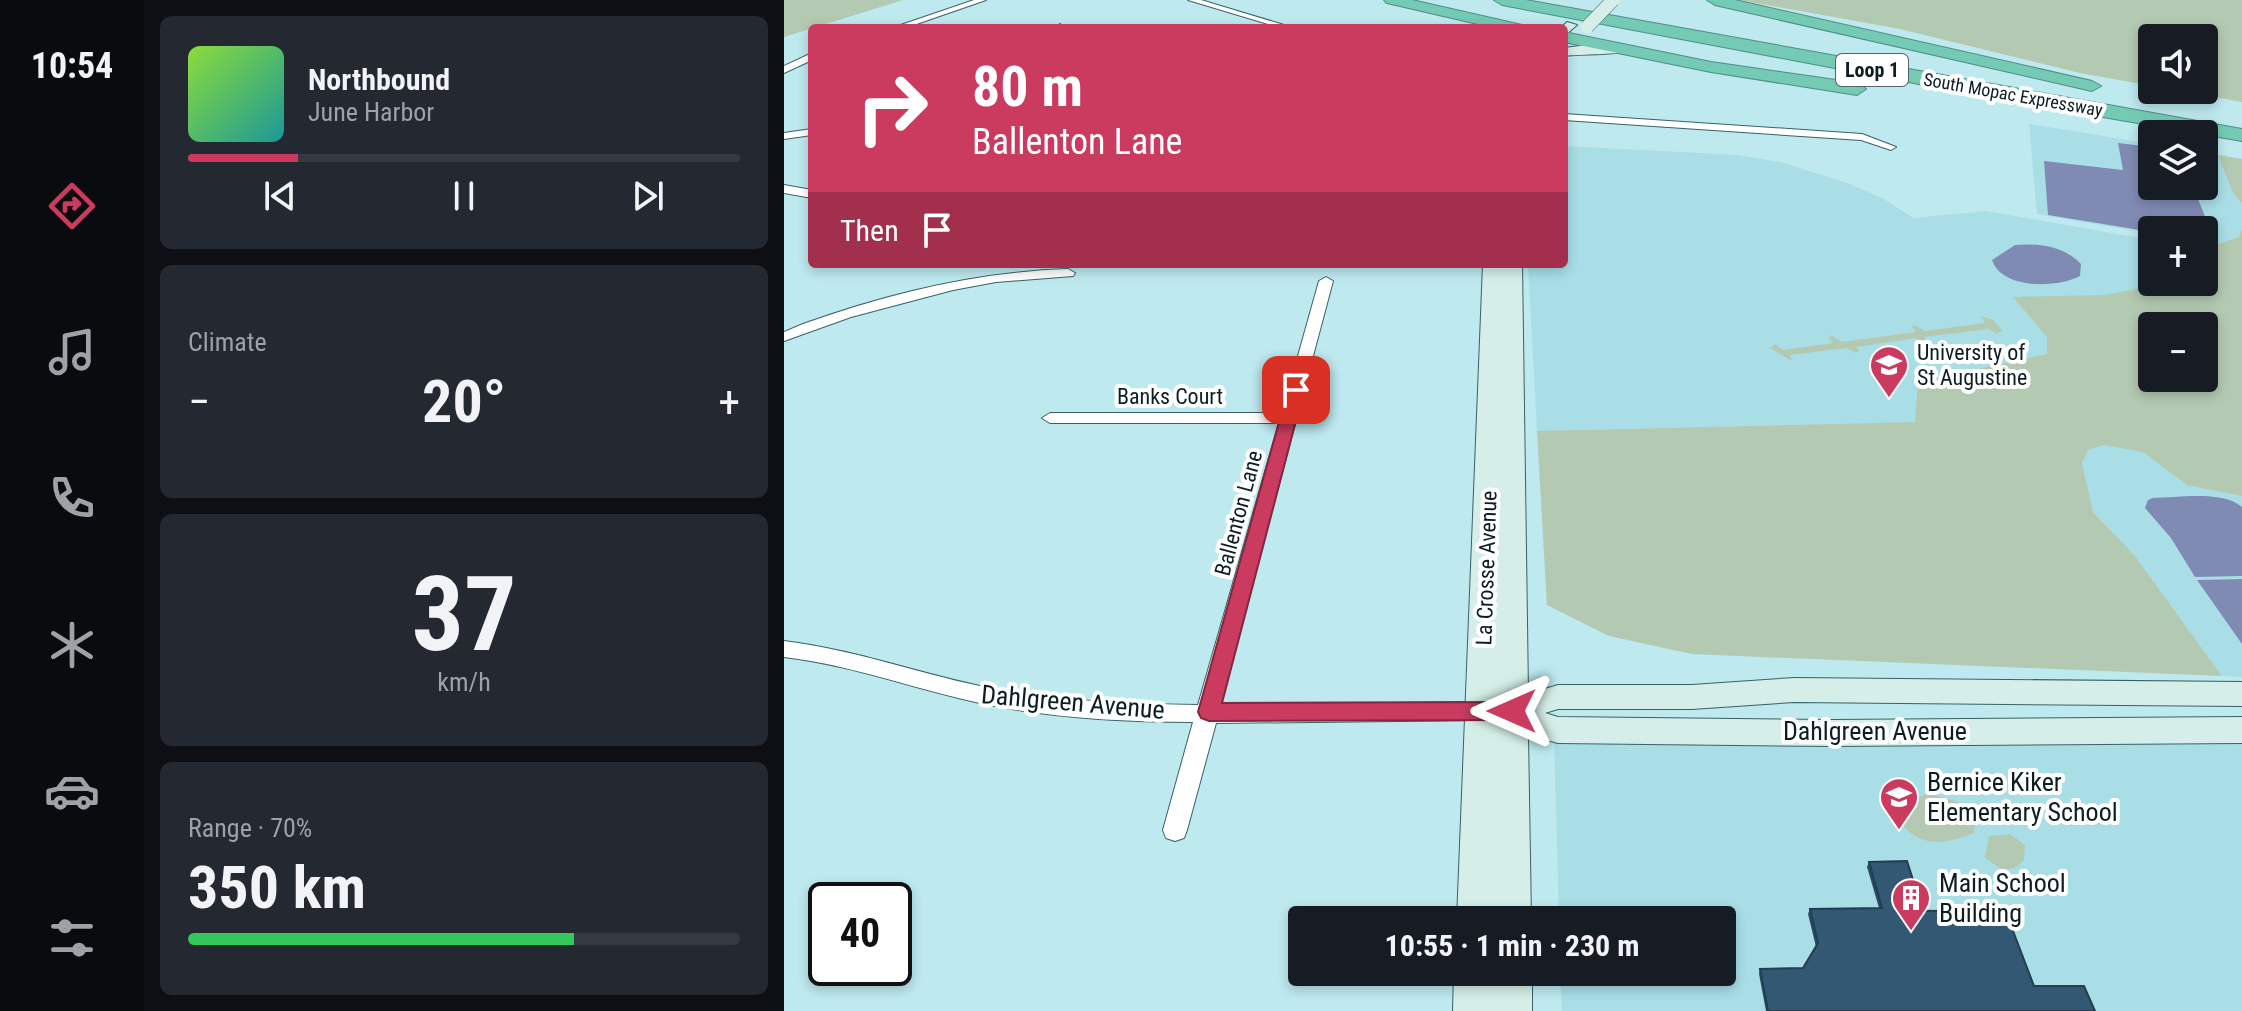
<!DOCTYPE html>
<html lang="en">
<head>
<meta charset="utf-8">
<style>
	:root { --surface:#171b24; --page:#242831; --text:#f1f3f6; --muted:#9ea1a6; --line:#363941; --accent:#cb3b5f }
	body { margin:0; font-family:"Roboto Condensed",sans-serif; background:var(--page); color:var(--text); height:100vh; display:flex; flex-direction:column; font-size:30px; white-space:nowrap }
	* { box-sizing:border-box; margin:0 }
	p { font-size:26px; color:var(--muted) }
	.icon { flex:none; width:44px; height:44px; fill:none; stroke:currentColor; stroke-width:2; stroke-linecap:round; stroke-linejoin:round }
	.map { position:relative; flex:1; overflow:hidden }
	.drawer { display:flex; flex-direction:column; gap:16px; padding:16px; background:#0d0f14; width:640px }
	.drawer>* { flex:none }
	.guide { position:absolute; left:24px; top:24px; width:760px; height:244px; border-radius:8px; box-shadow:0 4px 12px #0003; background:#cb3b5f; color:#fff; overflow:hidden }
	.fabs { position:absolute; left:1354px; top:24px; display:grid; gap:16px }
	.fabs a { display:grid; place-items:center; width:80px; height:80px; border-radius:8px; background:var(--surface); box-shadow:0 4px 12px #0003; font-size:40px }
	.speed { position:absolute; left:24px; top:882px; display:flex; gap:16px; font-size:40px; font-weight:700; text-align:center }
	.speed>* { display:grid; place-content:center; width:104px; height:104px; border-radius:50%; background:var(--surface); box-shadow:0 4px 12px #0003; line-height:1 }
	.speed .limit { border:4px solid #111; border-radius:12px; background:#fff; color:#111 }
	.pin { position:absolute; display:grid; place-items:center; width:68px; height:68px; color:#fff; margin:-34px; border-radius:16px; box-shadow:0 4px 12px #0006 }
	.me { position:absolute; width:88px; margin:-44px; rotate:270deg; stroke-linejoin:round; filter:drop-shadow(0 0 6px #0008) }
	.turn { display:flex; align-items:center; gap:28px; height:168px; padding:0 32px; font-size:36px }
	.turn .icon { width:104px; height:104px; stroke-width:2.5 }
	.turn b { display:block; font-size:56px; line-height:68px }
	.then { display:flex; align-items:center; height:76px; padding:0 32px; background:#0003; gap:16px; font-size:30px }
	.big { font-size:60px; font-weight:700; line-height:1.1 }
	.drawer .card { flex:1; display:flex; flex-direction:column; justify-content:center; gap:12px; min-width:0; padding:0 28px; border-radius:12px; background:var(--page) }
	.drawer .dial { align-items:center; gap:0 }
	.dial b { font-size:104px; line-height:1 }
	.song { display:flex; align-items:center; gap:24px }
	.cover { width:96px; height:96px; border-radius:12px; background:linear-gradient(135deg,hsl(90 70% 55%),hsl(180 70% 35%)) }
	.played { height:8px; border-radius:4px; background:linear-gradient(90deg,var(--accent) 20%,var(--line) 20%) }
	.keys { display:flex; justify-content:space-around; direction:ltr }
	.heat { display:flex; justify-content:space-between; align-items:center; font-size:44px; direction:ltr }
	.charge { height:12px; border-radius:6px; background:linear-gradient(90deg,#34c759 70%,var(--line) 0) }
	.trip { position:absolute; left:504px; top:906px; width:448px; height:80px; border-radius:8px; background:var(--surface); box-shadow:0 4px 12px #0003; font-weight:700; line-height:80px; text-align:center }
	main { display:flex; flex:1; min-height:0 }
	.menu { display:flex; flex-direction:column; width:144px; justify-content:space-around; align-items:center; background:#090b0e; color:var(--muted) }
	.menu .icon { width:56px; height:56px }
	.menu .current { color:var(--accent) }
	.menu b { font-size:36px; color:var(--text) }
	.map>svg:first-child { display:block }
</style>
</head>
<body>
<main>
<nav class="menu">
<b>10:54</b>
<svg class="icon current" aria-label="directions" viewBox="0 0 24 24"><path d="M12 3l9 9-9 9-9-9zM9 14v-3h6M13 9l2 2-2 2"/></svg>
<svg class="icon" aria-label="music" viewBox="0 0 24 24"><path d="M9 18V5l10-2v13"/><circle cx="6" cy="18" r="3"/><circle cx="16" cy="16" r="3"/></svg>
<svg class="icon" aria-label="phone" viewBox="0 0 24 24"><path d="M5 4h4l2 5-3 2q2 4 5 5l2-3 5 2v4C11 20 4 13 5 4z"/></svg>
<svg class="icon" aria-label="climate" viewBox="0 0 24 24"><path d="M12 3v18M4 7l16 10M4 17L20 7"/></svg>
<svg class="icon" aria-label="car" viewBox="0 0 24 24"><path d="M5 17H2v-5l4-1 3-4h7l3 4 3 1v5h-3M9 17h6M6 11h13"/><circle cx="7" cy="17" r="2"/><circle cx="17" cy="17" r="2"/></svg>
<svg class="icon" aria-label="filters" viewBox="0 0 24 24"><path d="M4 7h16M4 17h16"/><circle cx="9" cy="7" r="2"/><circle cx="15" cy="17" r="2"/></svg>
</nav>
<section class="drawer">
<div class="card">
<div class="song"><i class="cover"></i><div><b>Northbound</b><p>June Harbor</p></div></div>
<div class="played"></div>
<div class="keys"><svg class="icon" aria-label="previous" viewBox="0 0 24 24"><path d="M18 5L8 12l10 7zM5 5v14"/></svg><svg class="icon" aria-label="pause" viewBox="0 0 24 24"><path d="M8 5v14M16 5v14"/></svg><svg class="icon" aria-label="next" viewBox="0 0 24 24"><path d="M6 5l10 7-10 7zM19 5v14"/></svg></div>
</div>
<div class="card"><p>Climate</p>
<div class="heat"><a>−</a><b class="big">20°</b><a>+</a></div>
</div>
<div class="card dial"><b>37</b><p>km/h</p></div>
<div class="card"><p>Range · 70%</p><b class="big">350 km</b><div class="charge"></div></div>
</section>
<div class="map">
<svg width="1458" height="1011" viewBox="0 0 1458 1011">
	<rect width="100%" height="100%" fill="#bde9ef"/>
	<g fill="#a9dee7" fill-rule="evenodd">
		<path d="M1245 124 1368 144V186H1420V153L1458 159V677L1438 676 1351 556 1221 420 753 431 744 264H780V146L954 155 1000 163 1063 183 1100 199 1129 218 1202 211 1368 240V282H1420V230H1368V234L1253 214ZM1368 326H1420V378H1368Z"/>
		<path d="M770 741H1458V1011H778L776 972H938V920H775Z"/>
	</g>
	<g fill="#b3c9b1" fill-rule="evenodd">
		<path d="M0 0H119L0 37Z"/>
		<path d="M955 0H1458V102L1391 90H1420V38H1368V86L1296 73 1116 29Z"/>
		<path d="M1434 155 1458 159V203L1449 193Z"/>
		<path d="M1458 230V496L1403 485 1359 452 1320 445 1304 450 1298 463 1309 512 1351 556 1438 676 908 654 825 636 763 605 753 431 1131 422 1134 382 1263 354V337L1229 297 1321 295 1366 286 1372 282H1420V249L1455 237ZM1420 326V378H1368V326Z"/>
		<path d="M1197 316 1209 320 1219 331 1212 334 1205 329 1140 337 1144 343 1141 344 1132 338 1072 347 1075 351 1072 353 1063 348 1006 355 1008 361 986 348 991 344 999 350 1049 343 1045 338 1047 335 1058 342 1132 332 1128 326 1131 325 1141 331 1201 323Z"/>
		<path d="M1144 793 1181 804 1192 816 1190 833C1163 844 1136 849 1116 822L1119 803Z"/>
		<path d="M1226 834 1241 845 1240 860 1231 868 1219 870 1201 858 1205 836Z"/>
	</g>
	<g fill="#808bb4">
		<path d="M1334 143 1368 147V186H1409L1431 242 1420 240V230L1368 232 1264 215 1260 161 1339 170Z"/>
		<path d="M1231 245C1254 243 1280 246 1297 264L1296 276C1274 288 1218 290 1208 260Z"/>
		<path d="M1369 498C1395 498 1438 490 1458 507V576L1411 577 1387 538 1361 508 1364 500Z"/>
		<path d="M1458 579V644L1413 580Z"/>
	</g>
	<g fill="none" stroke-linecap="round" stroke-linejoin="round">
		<g stroke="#396167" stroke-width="2">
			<g id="street">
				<path d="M190 0H202L121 28H108Z"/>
				<path d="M404 0H417L510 28H497Z"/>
				<path d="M276 24 280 28H270Z"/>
				<path d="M28 53V60L0 73V66Z"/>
				<path d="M780 114 1078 134 1112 147 1107 150 1077 140 780 120Z"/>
				<path d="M28 129V135L0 139V133Z"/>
				<path d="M0 185 28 190V198L0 193Z"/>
				<path d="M284 269 291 273 289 276 212 282 169 290 67 317 0 341V332L19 324C105 293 193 272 284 269Z"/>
				<path d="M542 277 549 281 436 705 698 702 706 705 709 711 706 717 698 720 432 723 403 830 400 838 391 841 382 838 379 830 409 722C339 722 265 718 196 703 130 689 68 665 0 657V641C67 649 130 672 196 686 267 701 342 704 414 705L495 423H266L258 418 266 413H498L535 281Z"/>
			</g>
		</g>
		<g stroke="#396167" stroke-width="2">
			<g id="secondary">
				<path d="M783 22 793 25 780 36V28H777Z"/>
				<path d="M812 44 840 46 846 50C840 55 794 54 780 56V48Z"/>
				<path d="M699 264H738L744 694 774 685H908L1010 678 1458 682V706L1010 702 908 709H774L761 713 774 717 1048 720 1458 717V743L1048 746 774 743 744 735 747 920H673Z"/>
				<path d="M670 972H748V1011H669Z"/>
			</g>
		</g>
		<g stroke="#508e81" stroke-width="2">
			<g id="highway">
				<path d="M600 0H628L738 25 740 28H711L603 3Z"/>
				<path d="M710 0H742L1458 129V141L1198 96 718 5Z"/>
				<path d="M923 0H951L1308 81 1317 86 1308 91 931 5Z"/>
				<path d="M780 32 927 62 1073 83 1082 89 1073 95 927 72 780 42Z"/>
			</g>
		</g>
		<use href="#street" fill="#fff" fill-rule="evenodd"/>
		<use href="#secondary" fill="#d5efe8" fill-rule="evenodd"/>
		<use href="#highway" fill="#74cab4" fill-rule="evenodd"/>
		<g stroke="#396167" stroke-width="14" stroke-linecap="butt">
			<path id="secondary-bridge" d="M803 27 829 0"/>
		</g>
		<use href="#secondary-bridge" stroke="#d5efe8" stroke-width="13"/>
	</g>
	<path fill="#2b4c63" d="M1085 862 1139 911 1250 986 1311 1011H982L975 974 976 969 1019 968 1032 947 1024 914 1026 909 1095 908 1083 867Z"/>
	<path fill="#325873" stroke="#233e50" stroke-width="2" d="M1123 861 1139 911 1221 910 1250 986H1300L1311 1011H984L976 969 1019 968 1034 943 1026 909 1098 908 1085 862Z"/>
	<path fill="#cb3b5f" stroke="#84263e" stroke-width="2" d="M512 385 520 390 438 703 728 702 736 705 740 711 736 717 728 720 425 721 417 718 414 712 504 390Z"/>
	<defs>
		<g id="university-pin" transform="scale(2)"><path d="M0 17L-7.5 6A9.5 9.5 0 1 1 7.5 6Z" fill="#cb3b5f" stroke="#fff"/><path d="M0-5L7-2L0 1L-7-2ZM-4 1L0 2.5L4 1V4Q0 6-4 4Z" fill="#fff"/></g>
		<g id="school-pin" transform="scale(2)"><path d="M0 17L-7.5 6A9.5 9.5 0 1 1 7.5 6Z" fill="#cb3b5f" stroke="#fff"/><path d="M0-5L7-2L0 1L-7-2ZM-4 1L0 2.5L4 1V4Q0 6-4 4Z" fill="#fff"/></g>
		<g id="building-pin" transform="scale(2)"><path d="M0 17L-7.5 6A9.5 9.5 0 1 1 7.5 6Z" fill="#cb3b5f" stroke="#fff"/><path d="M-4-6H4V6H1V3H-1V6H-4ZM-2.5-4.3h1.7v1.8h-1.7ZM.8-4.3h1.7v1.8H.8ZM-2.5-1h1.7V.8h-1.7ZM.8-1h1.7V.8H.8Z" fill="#fff"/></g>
	</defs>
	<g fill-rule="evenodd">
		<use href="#university-pin" x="1105" y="365"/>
		<use href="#school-pin" x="1115" y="797"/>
		<use href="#building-pin" x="1127" y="898"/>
	</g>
	<g text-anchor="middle" stroke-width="8" stroke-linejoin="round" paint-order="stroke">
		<g font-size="18" fill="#0d1e21" stroke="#fff">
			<text transform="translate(1229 95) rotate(10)" y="6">South Mopac Expressway</text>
		</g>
		<rect fill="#fff" stroke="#566264" stroke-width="2" x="1052" y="54" width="72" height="32" rx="6"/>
		<g font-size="20" font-weight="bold" fill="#0d1e21">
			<text x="1088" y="77">Loop 1</text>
		</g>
		<g font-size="22" fill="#0d1e21" stroke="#fff" text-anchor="start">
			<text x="1133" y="360">University of<tspan x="1133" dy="25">St Augustine</tspan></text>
		</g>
		<g font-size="22" fill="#0d1e21" stroke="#fff">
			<text x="386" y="404">Banks Court</text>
			<text transform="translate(454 513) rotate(-75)" y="8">Ballenton Lane</text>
			<text transform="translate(702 568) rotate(-88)" y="8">La Crosse Avenue</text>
		</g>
		<g font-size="26" fill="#0d1e21" stroke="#fff">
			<text transform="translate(289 702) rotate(5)" y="9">Dahlgreen Avenue</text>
			<text x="1091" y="740">Dahlgreen Avenue</text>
		</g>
		<g font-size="26" fill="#0d1e21" stroke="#fff" text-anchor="start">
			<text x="1143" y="791">Bernice Kiker<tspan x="1143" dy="30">Elementary School</tspan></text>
			<text x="1155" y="892">Main School<tspan x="1155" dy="30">Building</tspan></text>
		</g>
	</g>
</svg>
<div class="fabs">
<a><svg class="icon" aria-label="sound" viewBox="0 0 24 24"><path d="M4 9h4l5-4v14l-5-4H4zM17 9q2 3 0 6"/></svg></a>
<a><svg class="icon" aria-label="layers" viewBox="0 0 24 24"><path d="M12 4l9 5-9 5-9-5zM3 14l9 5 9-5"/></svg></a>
<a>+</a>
<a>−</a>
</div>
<div class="speed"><div class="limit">40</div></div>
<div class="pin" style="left:512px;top:390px;background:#d93025"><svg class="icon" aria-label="arrive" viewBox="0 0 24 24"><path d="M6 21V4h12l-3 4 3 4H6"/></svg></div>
<svg class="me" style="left:728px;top:711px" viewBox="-20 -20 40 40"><path d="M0-17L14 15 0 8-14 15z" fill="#cb3b5f" stroke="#fff" stroke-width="4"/></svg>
<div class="trip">10:55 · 1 min · 230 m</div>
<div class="guide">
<div class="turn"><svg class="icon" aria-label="right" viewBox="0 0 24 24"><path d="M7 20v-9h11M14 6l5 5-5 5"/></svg><div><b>80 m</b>Ballenton Lane</div></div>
<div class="then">Then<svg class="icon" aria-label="arrive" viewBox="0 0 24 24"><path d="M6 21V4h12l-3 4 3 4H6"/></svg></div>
</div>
</div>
</main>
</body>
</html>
